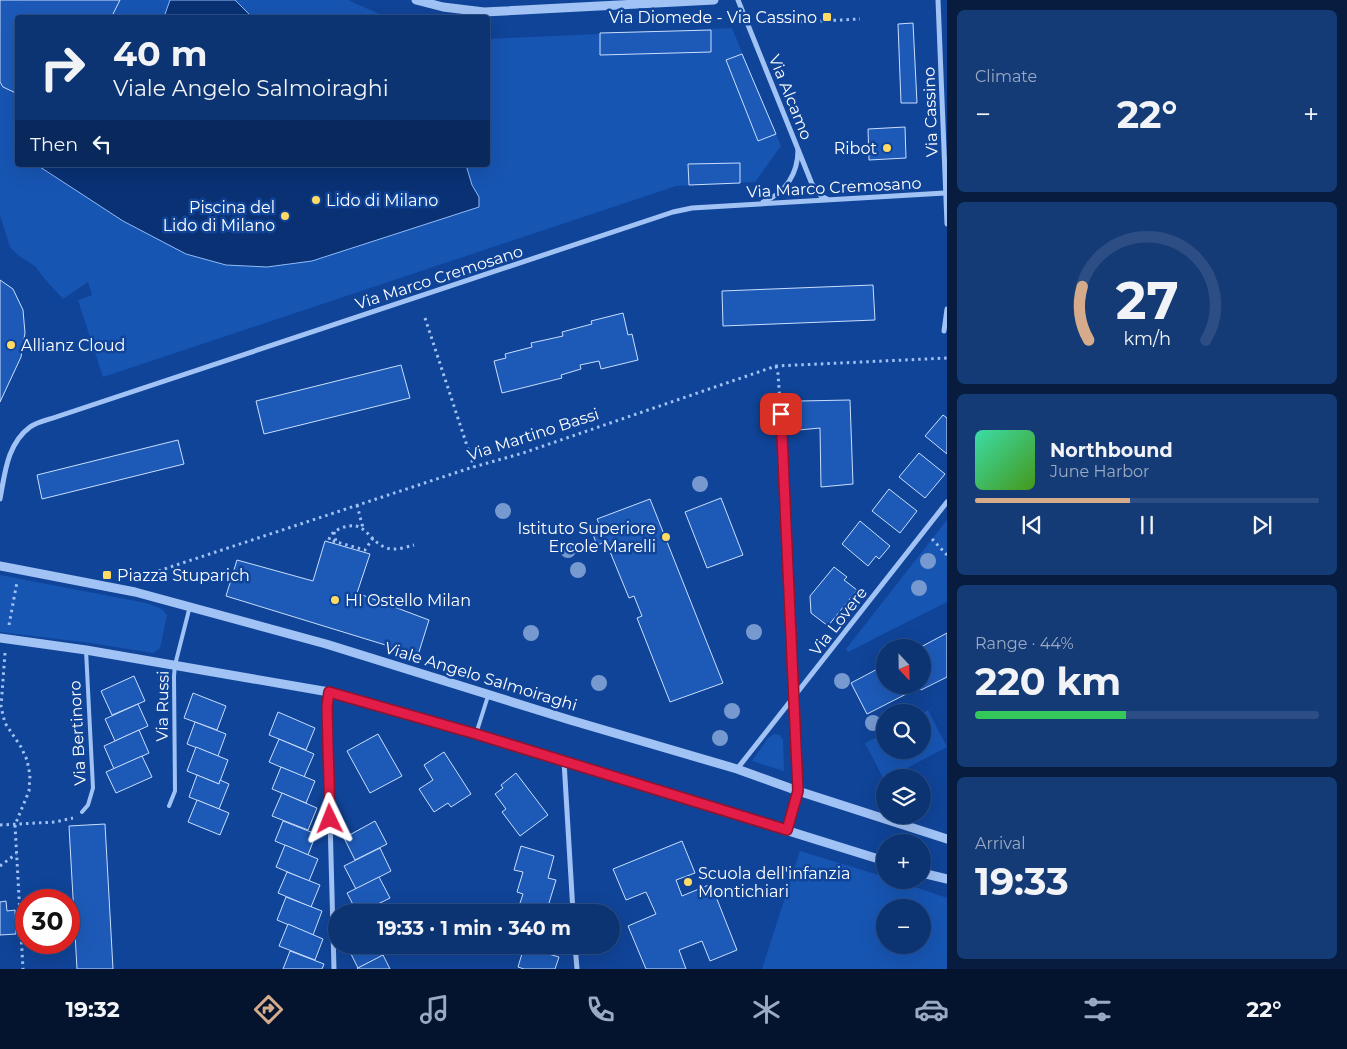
<!DOCTYPE html>
<html lang="en">
<head>
<meta charset="utf-8">
<style>
	:root { --surface:#0c3372; --page:#153b77; --text:#f1f3f6; --muted:#9aaac4; --line:#2c4e84; --accent:#d6ab8b }
	body { margin:0; font-family:Montserrat,sans-serif; background:var(--page); color:var(--text); height:100vh; display:flex; flex-direction:column; font-size:19px; white-space:nowrap }
	* { box-sizing:border-box; margin:0 }
	p { font-size:16px; color:var(--muted) }
	.icon { flex:none; width:28px; height:28px; fill:none; stroke:currentColor; stroke-width:2; stroke-linecap:round; stroke-linejoin:round }
	.map { position:relative; flex:1; overflow:hidden }
	.side { display:flex; flex-direction:column; gap:10px; padding:10px; background:#071c3f; width:400px }
	.side>* { flex:none }
	.banner { position:absolute; left:15px; top:15px; width:475px; height:152px; border-radius:5px; box-shadow:0 5px 20px #0002,0 0 0 1px var(--line); background:#0c3372; color:var(--text); overflow:hidden }
	.needle { width:32px; rotate:158deg }
	.controls { position:absolute; left:876px; top:639px; display:grid; gap:10px }
	.controls a { display:grid; place-items:center; width:55px; height:55px; border-radius:50%; background:var(--surface); box-shadow:0 5px 20px #0002,0 0 0 1px var(--line); font-size:25px }
	.speed { position:absolute; left:15px; top:889px; display:flex; gap:10px; font-size:25px; font-weight:700; text-align:center }
	.speed>* { display:grid; place-content:center; width:65px; height:65px; border-radius:50%; background:var(--surface); box-shadow:0 5px 20px #0002,0 0 0 1px var(--line); line-height:1 }
	.speed .limit { border:8px solid #d22; background:#fff; color:#111 }
	.pin { position:absolute; display:grid; place-items:center; width:42px; height:42px; color:#fff; margin:-21px; border-radius:10px; box-shadow:0 2px 8px #0006 }
	.me { position:absolute; width:55px; margin:-28px; rotate:358deg; stroke-linejoin:round; filter:drop-shadow(0 0 4px #0008) }
	.turn { display:flex; align-items:center; gap:18px; height:105px; padding:0 15px; font-size:22px }
	.turn .icon { width:65px; height:65px; stroke-width:2.5 }
	.turn b { display:block; font-size:35px; line-height:42px }
	.then { display:flex; align-items:center; height:48px; padding:0 15px; background:#0003; gap:10px; font-size:19px }
	.big { font-size:38px; font-weight:700; line-height:1.1 }
	.side .tile { flex:1; display:flex; flex-direction:column; justify-content:center; gap:8px; min-width:0; padding:0 18px; border-radius:8px; background:var(--page) }
	.side .dial { align-items:center; gap:0 }
	.dial svg { height:130px; overflow:visible; fill:none; stroke:var(--line); stroke-width:7; stroke-linecap:round; text-anchor:middle }
	.dial text { fill:var(--text); stroke:none }
	.song { display:flex; align-items:center; gap:15px }
	.cover { width:60px; height:60px; border-radius:8px; background:linear-gradient(135deg,hsl(160 70% 55%),hsl(100 70% 35%)) }
	.played { height:5px; border-radius:2px; background:linear-gradient(90deg,var(--accent) 45%,var(--line) 45%) }
	.keys { display:flex; justify-content:space-around; direction:ltr }
	.heat { display:flex; justify-content:space-between; align-items:center; font-size:28px; direction:ltr }
	.charge { height:8px; border-radius:4px; background:linear-gradient(90deg,#34c759 44%,var(--line) 0) }
	.trip { position:absolute; left:328px; top:904px; width:292px; height:50px; border-radius:25px; background:var(--surface); box-shadow:0 5px 20px #0002,0 0 0 1px var(--line); font-weight:700; line-height:50px; text-align:center }
	.tab-bar { display:flex; height:80px; justify-content:space-around; align-items:center; background:#05142e; color:var(--muted) }
	.tab-bar .icon { width:35px; height:35px }
	.tab-bar .current { color:var(--accent) }
	.tab-bar b { font-size:22px; color:var(--text) }
	main { display:flex; flex:1; min-height:0 }
	.map>svg:first-child { display:block }
</style>
</head>
<body>
<main>
<div class="map">
<svg width="947" height="969" viewBox="0 0 947 969">
	<rect width="100%" height="100%" fill="#104498"/>
	<g fill="#1755b3" fill-rule="evenodd">
		<path d="M0 0H348L386 17 18 18V165H488V39L732 28 781 146 755 182 676 186 103 377 78 300 92 295 88 282 63 299 44 278 36 267 18 255 10 247 0 215Z"/>
		<path d="M947 520V602L848 652 846 649Z"/>
		<path d="M0 575 146 603 162 609 167 615 160 648 153 653 91 643 0 632Z"/>
		<path d="M928 710 947 747 890 777 885 778 884 780 865 743 885 733V750H922L923 713Z"/>
		<path d="M774 734 780 735 783 740 784 771 752 761 768 738Z"/>
		<path d="M800 851 885 877V880H894L947 898V969H762ZM885 908H922V945H885Z"/>
	</g>
	<g fill="#093174" stroke="#92bcf8">
		<path d="M170 0H235L252 17H164Z"/>
		<path d="M37 165H466L472 185 479 197V207L312 261 267 267 226 265 186 254 123 221Z"/>
	</g>
	<g fill="#1d5ab8" stroke="#c9defe">
		<path d="M0 0H120L113 14V18H18V94L3 87 0 82Z"/>
		<path d="M913 23 917 103H901L898 24Z"/>
		<path d="M711 30V52L600 55V33Z"/>
		<path d="M742 54 776 134 758 141 726 60Z"/>
		<path d="M905 127 906 158 869 160 868 129Z"/>
		<path d="M740 163V183L689 185 688 164Z"/>
		<path d="M0 280 13 289 23 310 25 333 21 357 0 402Z"/>
		<path d="M873 285 875 320 723 326 722 291Z"/>
		<path d="M623 313 628 335 632 334 638 360 601 369 599 361 580 365 581 369 561 375 562 378 502 393 494 361 506 358 505 354 532 347 531 343 563 336 562 332 592 324 591 321Z"/>
		<path d="M401 365 410 398 264 434 256 401Z"/>
		<path d="M850 400 853 484 821 487 820 428 799 430V401Z"/>
		<path d="M943 415 947 418V454L925 436Z"/>
		<path d="M178 440 184 464 42 499 37 475Z"/>
		<path d="M919 453 945 474 925 498 899 477Z"/>
		<path d="M889 489 917 511 900 533 872 511Z"/>
		<path d="M721 498 743 555 707 568 685 512Z"/>
		<path d="M650 499 723 683 670 702 637 618 642 616 634 596 629 598 606 542 597 545 590 527 599 524 597 519Z"/>
		<path d="M860 521 890 546 879 559 876 556 868 566 842 544Z"/>
		<path d="M325 541 370 554 357 593 429 620 418 655 226 596 237 560 313 581Z"/>
		<path d="M834 567 847 577 844 580 857 590 828 626 811 613 810 596Z"/>
		<path d="M947 633V677L921 690 920 687 867 714 851 683 885 665V685H922V648H919Z"/>
		<path d="M134 676 145 701 112 715 101 691Z"/>
		<path d="M193 693 226 706 217 730 184 718Z"/>
		<path d="M138 704 148 726 115 741 105 719Z"/>
		<path d="M278 712 315 728 306 750 269 735Z"/>
		<path d="M195 722 226 734 218 756 187 744Z"/>
		<path d="M139 730 149 753 114 769 104 746Z"/>
		<path d="M378 734 402 776 370 793 347 751Z"/>
		<path d="M279 739 314 754 304 777 269 762Z"/>
		<path d="M196 747 228 760 219 784 187 771Z"/>
		<path d="M444 752 471 794 451 807 448 803 434 812 419 789 433 780 424 765Z"/>
		<path d="M142 756 152 777 116 793 106 772Z"/>
		<path d="M281 767 315 781 306 803 272 789Z"/>
		<path d="M516 773 548 815 520 836 502 812 506 809 495 794 503 788 501 785Z"/>
		<path d="M197 775 219 784 220 780 229 784 219 809 189 797Z"/>
		<path d="M282 793 317 808 308 830 272 816Z"/>
		<path d="M197 800 229 813 220 835 188 822Z"/>
		<path d="M283 821 316 834 308 855 275 841Z"/>
		<path d="M375 821 387 844 355 860 344 838Z"/>
		<path d="M105 824 113 969H77L69 826Z"/>
		<path d="M682 841 695 873 676 880 682 896 711 884 737 950 710 961 702 941 679 950 686 969H646L628 926 656 914 646 892 626 900 613 869Z"/>
		<path d="M285 845 318 859 309 881 276 867Z"/>
		<path d="M521 846 554 856 548 878 556 880 549 903 556 906 554 912H517L523 894 517 892 523 872 514 870Z"/>
		<path d="M380 848 391 871 356 889 344 866Z"/>
		<path d="M287 872 320 885 311 907 278 893Z"/>
		<path d="M379 877 390 898 362 912H357L347 893Z"/>
		<path d="M286 897 322 911 313 935 277 920Z"/>
		<path d="M6 901 7 911 15 910 16 934 0 935V902Z"/>
		<path d="M381 903 386 912H362Z"/>
		<path d="M288 924 323 939 315 960 279 946Z"/>
		<path d="M354 945H391L393 950 358 968 348 948Z"/>
		<path d="M518 945H556L552 955Z"/>
		<path d="M524 947 559 957 555 969H524L518 967Z"/>
		<path d="M290 951 324 964 322 969H283Z"/>
		<path d="M383 955 390 969H357L358 968Z"/>
	</g>
	<g fill="none" stroke-linecap="round" stroke-linejoin="round">
		<g stroke="#a0c2f4" stroke-width="3" stroke-dasharray="2.5 4" stroke-linecap="butt">
			<path d="M801 22 860 19"/>
			<path d="M425 318 474 467"/>
			<path d="M776 366 778 374 780 403"/>
			<path d="M357 505 363 528"/>
			<path d="M334 532 336 542"/>
			<path d="M373 538 365 550 329 540C330 534 334 532 339 529 367 517 366 541 387 548 395 551 406 547 414 545"/>
			<path d="M932 539 947 555"/>
			<path d="M140 577 470 468 523 453 776 366 947 358"/>
			<path d="M9 625 17 582"/>
			<path d="M5 653 1 707 5 723 21 747 27 760 30 775 29 791 15 825 23 969"/>
			<path d="M0 825 55 822 73 818"/>
			<path d="M0 866 16 854"/>
		</g>
		<g stroke="#a0c2f4" stroke-width="4">
			<path d="M476 734 488 696"/>
			<path d="M169 806 175 791 174 676 175 665 190 606"/>
			<path d="M82 812 88 805 93 788 86 650"/>
		</g>
		<g stroke="#a0c2f4" stroke-width="5">
			<path d="M738 0 812 184 821 196 827 199"/>
			<path d="M938 0 947 224"/>
			<path d="M763 202C786 193 798 173 798 150"/>
			<path d="M944 331 947 309"/>
			<path d="M781 414 798 791 787 830"/>
			<path d="M0 499C5 473 7 444 30 427 37 422 47 420 56 417L673 212 692 208 945 193"/>
			<path d="M329 692 327 707 334 969"/>
			<path d="M564 761 573 912"/>
			<path d="M737 769 947 502"/>
			<path d="M575 945 577 969"/>
		</g>
		<g stroke="#a0c2f4" stroke-width="9">
			<path d="M416 0 443 7 484 12 714 0"/>
			<path d="M0 566 135 592 326 644 570 720 737 769 798 791 947 839"/>
			<path d="M0 638 86 650 329 692 476 734 885 861"/>
			<path d="M922 873 947 879"/>
		</g>
	</g>
	<g fill="#7699d0">
		<circle cx="700" cy="484" r="8"/>
		<circle cx="503" cy="511" r="8"/>
		<circle cx="568" cy="550" r="8"/>
		<circle cx="928" cy="561" r="8"/>
		<circle cx="578" cy="570" r="8"/>
		<circle cx="919" cy="588" r="8"/>
		<circle cx="754" cy="632" r="8"/>
		<circle cx="531" cy="633" r="8"/>
		<circle cx="842" cy="681" r="8"/>
		<circle cx="599" cy="683" r="8"/>
		<circle cx="732" cy="711" r="8"/>
		<circle cx="873" cy="723" r="8"/>
		<circle cx="720" cy="738" r="8"/>
	</g>
	<g fill="none" stroke-linecap="round" stroke-linejoin="round">
		<g stroke="#92132f" stroke-width="12">
			<path id="route" d="M330 819 327 707 329 692 476 734 787 830 798 791 781 414"/>
		</g>
		<use href="#route" stroke="#e11d48" stroke-width="9"/>
	</g>
	<g fill="#ffdb64" stroke="#104498" stroke-width="2">
		<rect x="822" y="12" width="10" height="10" rx="2.5"/>
		<circle cx="887" cy="148" r="5"/>
		<circle cx="316" cy="200" r="5"/>
		<circle cx="285" cy="216" r="5"/>
		<circle cx="11" cy="345" r="5"/>
		<circle cx="666" cy="537" r="5"/>
		<rect x="102" y="570" width="10" height="10" rx="2.5"/>
		<circle cx="335" cy="600" r="5"/>
		<circle cx="688" cy="882" r="5"/>
	</g>
	<g text-anchor="middle" stroke-width="5" stroke-linejoin="round" paint-order="stroke">
		<g font-size="16" fill="#fff" stroke="#104498" text-anchor="start">
			<text x="817" y="23" text-anchor="end">Via Diomede - Via Cassino</text>
			<text x="877" y="154" text-anchor="end">Ribot</text>
			<text x="326" y="206">Lido di Milano</text>
			<text x="275" y="213" text-anchor="end">Piscina del<tspan x="275" dy="18">Lido di Milano</tspan></text>
			<text x="21" y="351">Allianz Cloud</text>
			<text x="656" y="534" text-anchor="end">Istituto Superiore<tspan x="656" dy="18">Ercole Marelli</tspan></text>
			<text x="117" y="581">Piazza Stuparich</text>
			<text x="345" y="606">HI Ostello Milan</text>
			<text x="698" y="879">Scuola dell'infanzia<tspan x="698" dy="18">Montichiari</tspan></text>
		</g>
		<g font-size="16" fill="#fff" stroke="#104498">
			<text transform="translate(791 97) rotate(68)" y="6">Via Alcamo</text>
			<text transform="translate(930 112) rotate(-92)" y="6">Via Cassino</text>
			<text transform="translate(834 187) rotate(-3)" y="6">Via Marco Cremosano</text>
			<text transform="translate(439 277) rotate(-18)" y="6">Via Marco Cremosano</text>
			<text transform="translate(533 434) rotate(-18)" y="6">Via Martino Bassi</text>
			<text transform="translate(838 621) rotate(-52)" y="6">Via Lovere</text>
			<text transform="translate(481 676) rotate(17)" y="6">Viale Angelo Salmoiraghi</text>
			<text transform="translate(162 706) rotate(-89)" y="6">Via Russi</text>
			<text transform="translate(77 733) rotate(-93)" y="6">Via Bertinoro</text>
		</g>
	</g>
</svg>
<div class="controls">
<a><svg class="needle" viewBox="-14 -14 28 28"><path d="M0-13l5 13h-10z" fill="#e53935"/><path d="M0 13l5-13h-10z" fill="#9aaac4"/></svg></a>
<a><svg class="icon" aria-label="search" viewBox="0 0 24 24"><circle cx="10" cy="10" r="6"/><path d="M15 15l6 6"/></svg></a>
<a><svg class="icon" aria-label="layers" viewBox="0 0 24 24"><path d="M12 4l9 5-9 5-9-5zM3 14l9 5 9-5"/></svg></a>
<a>+</a>
<a>−</a>
</div>
<div class="speed"><div class="limit">30</div></div>
<div class="pin" style="left:781px;top:414px;background:#d93025"><svg class="icon" aria-label="arrive" viewBox="0 0 24 24"><path d="M6 21V4h12l-3 4 3 4H6"/></svg></div>
<svg class="me" style="left:330px;top:819px" viewBox="-20 -20 40 40"><path d="M0-17L14 15 0 8-14 15z" fill="#e11d48" stroke="#fff" stroke-width="4"/></svg>
<div class="trip">19:33 · 1 min · 340 m</div>
<div class="banner">
<div class="turn"><svg class="icon" aria-label="right" viewBox="0 0 24 24"><path d="M7 20v-9h11M14 6l5 5-5 5"/></svg><div><b>40 m</b>Viale Angelo Salmoiraghi</div></div>
<div class="then">Then<svg class="icon" aria-label="left" viewBox="0 0 24 24"><path d="M17 20v-9H6M10 6l-5 5 5 5"/></svg></div>
</div>
</div>
<section class="side">
<div class="tile"><p>Climate</p>
<div class="heat"><a>−</a><b class="big">22°</b><a>+</a></div>
</div>
<div class="tile dial"><svg viewBox="0 0 100 80">
<path d="M14 69A42 42 0 1 1 86 69"/>
<path d="M14 69A42 42 0 0 1 10 36" stroke="#d6ab8b"/>
<text x="50" y="56" font-size="32" font-weight="700">27</text>
<text x="50" y="72" font-size="11">km/h</text>
</svg></div>
<div class="tile">
<div class="song"><i class="cover"></i><div><b>Northbound</b><p>June Harbor</p></div></div>
<div class="played"></div>
<div class="keys"><svg class="icon" aria-label="previous" viewBox="0 0 24 24"><path d="M18 5L8 12l10 7zM5 5v14"/></svg><svg class="icon" aria-label="pause" viewBox="0 0 24 24"><path d="M8 5v14M16 5v14"/></svg><svg class="icon" aria-label="next" viewBox="0 0 24 24"><path d="M6 5l10 7-10 7zM19 5v14"/></svg></div>
</div>
<div class="tile"><p>Range · 44%</p><b class="big">220 km</b><div class="charge"></div></div>
<div class="tile"><p>Arrival</p><b class="big">19:33</b></div>
</section>
</main>
<nav class="tab-bar">
<b>19:32</b>
<svg class="icon current" aria-label="directions" viewBox="0 0 24 24"><path d="M12 3l9 9-9 9-9-9zM9 14v-3h6M13 9l2 2-2 2"/></svg>
<svg class="icon" aria-label="music" viewBox="0 0 24 24"><path d="M9 18V5l10-2v13"/><circle cx="6" cy="18" r="3"/><circle cx="16" cy="16" r="3"/></svg>
<svg class="icon" aria-label="phone" viewBox="0 0 24 24"><path d="M5 4h4l2 5-3 2q2 4 5 5l2-3 5 2v4C11 20 4 13 5 4z"/></svg>
<svg class="icon" aria-label="climate" viewBox="0 0 24 24"><path d="M12 3v18M4 7l16 10M4 17L20 7"/></svg>
<svg class="icon" aria-label="car" viewBox="0 0 24 24"><path d="M5 17H2v-5l4-1 3-4h7l3 4 3 1v5h-3M9 17h6M6 11h13"/><circle cx="7" cy="17" r="2"/><circle cx="17" cy="17" r="2"/></svg>
<svg class="icon" aria-label="filters" viewBox="0 0 24 24"><path d="M4 7h16M4 17h16"/><circle cx="9" cy="7" r="2"/><circle cx="15" cy="17" r="2"/></svg>
<b>22°</b>
</nav>
</body>
</html>
